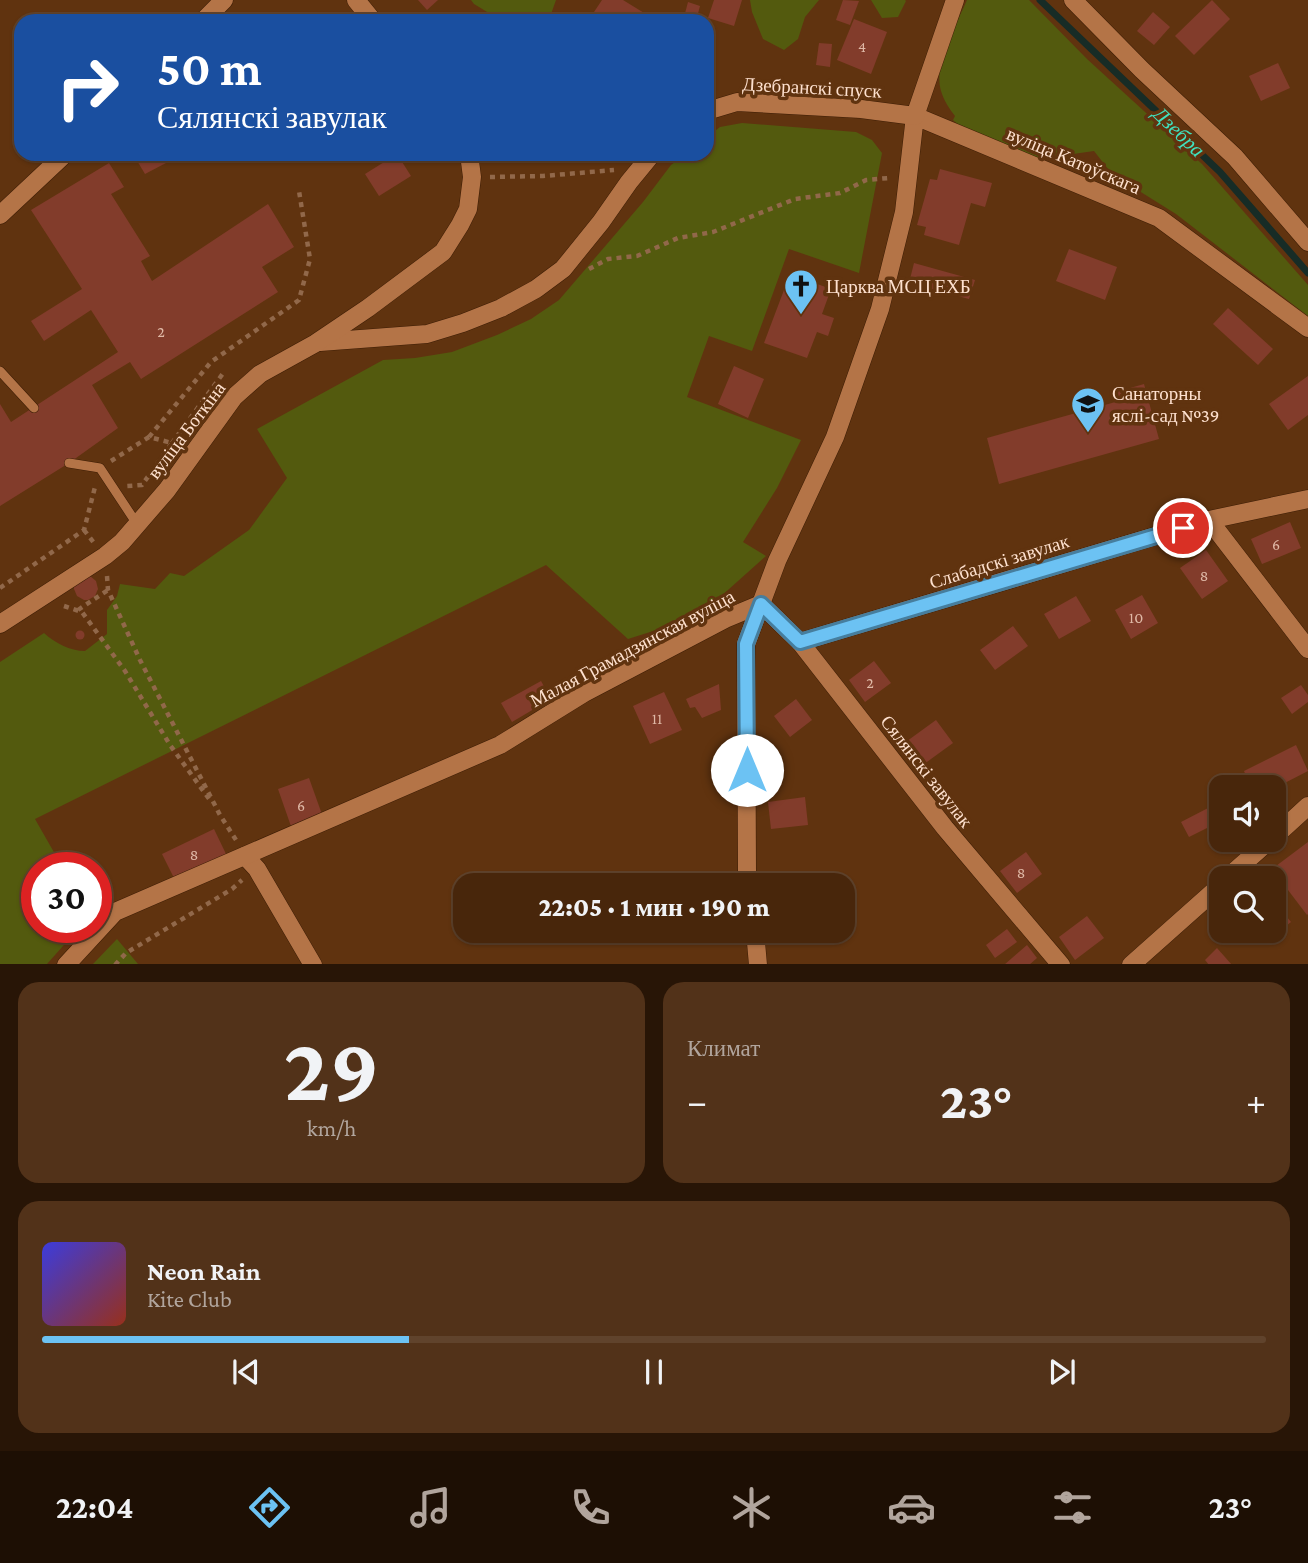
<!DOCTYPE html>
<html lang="ru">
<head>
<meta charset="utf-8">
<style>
	:root { --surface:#48260b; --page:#523219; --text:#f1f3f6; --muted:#b1a59d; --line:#60432c; --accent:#6cc2f3 }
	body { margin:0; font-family:"Crimson Pro",serif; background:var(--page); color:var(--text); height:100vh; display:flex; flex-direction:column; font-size:26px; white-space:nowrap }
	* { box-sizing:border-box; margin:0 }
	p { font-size:23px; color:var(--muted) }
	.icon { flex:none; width:38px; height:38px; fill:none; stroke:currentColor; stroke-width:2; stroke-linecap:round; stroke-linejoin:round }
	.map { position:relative; height:964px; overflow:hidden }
	.side { display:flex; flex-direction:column; gap:18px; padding:18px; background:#281506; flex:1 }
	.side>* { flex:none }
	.top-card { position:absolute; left:14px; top:14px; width:700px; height:147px; border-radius:21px; box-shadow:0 2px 5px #0004,0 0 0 2px var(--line); background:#1a4fa0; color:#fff; overflow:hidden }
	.fabs { position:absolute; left:1209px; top:775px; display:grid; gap:14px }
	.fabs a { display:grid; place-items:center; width:77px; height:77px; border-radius:14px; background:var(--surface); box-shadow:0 2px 5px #0004,0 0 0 2px var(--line); font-size:35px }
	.speed { position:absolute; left:21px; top:852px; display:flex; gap:14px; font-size:35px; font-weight:700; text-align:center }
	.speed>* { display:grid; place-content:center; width:91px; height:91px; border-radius:50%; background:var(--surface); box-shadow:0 2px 5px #0004,0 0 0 2px var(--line); line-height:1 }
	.speed .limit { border:10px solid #d22; background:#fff; color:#111 }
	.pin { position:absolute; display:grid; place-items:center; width:60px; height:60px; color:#fff; margin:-30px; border:4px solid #fff; border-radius:50%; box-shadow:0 2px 7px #0007 }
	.me { position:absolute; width:77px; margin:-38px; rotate:0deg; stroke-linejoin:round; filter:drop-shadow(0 0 5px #0008) }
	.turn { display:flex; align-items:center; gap:24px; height:147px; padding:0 28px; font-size:32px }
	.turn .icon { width:91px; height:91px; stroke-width:2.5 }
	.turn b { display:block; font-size:49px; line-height:60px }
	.big { font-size:52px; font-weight:800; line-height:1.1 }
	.side .tile { flex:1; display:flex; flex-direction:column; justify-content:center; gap:10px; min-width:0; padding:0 24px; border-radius:21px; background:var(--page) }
	.side .dial { align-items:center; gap:0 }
	.dial b { font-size:91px; line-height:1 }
	.song { display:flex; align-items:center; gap:21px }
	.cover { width:84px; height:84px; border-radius:10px; background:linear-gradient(135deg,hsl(240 70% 55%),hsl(10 70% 35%)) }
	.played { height:7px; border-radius:4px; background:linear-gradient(90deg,var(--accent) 30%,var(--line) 30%) }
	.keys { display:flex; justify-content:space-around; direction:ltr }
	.heat { display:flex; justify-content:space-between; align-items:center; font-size:38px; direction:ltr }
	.side .tiles { flex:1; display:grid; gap:18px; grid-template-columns:1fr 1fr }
	.tile:last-child { grid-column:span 2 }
	.trip { position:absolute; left:453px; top:873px; width:402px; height:70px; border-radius:21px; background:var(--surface); box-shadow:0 2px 5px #0004,0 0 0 2px var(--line); font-weight:800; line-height:70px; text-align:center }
	.menu { display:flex; height:112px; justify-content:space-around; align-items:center; background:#1d0f04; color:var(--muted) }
	.menu .icon { width:49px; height:49px }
	.menu .selected { color:var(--accent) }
	.menu b { font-size:32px; color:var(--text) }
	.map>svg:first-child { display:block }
</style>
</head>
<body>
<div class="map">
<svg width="1308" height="965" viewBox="0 0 1308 965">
	<rect width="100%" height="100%" fill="#60330f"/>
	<g fill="#535a0e">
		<path d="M471 0H556L550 17 552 21H502L474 4Z"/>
		<path d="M750 0H819L805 17 798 39 784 50 763 39 752 12Z"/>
		<path d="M871 0H905L906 1 898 17 882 18Z"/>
		<path d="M967 0H1029L1087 59 1202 164 1308 285V316L1176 214 1112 174 1094 151 1066 155 1029 158 964 130 953 120 955 116C949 108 944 101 941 91 933 64 956 26 967 0Z"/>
		<path d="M742 123 856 132 872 140 882 153 859 273 789 249 752 351 709 336 687 397 801 440 777 488 743 542 766 556 719 598 669 626 628 639 546 565 35 819 63 868H37V928H79L47 964H0V662L44 633C55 643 70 651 85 651L107 634V610L117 596 120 584 155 589 170 573 184 576 249 530 287 478 257 429 383 360 415 358 452 352 497 335 531 319 559 300 643 202 671 165 685 154H707V137L720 127Z"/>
		<path d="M117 939 138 964H93Z"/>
	</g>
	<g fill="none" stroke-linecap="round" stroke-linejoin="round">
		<path stroke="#172c26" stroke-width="7" d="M1040 0 1220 172 1308 273"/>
	</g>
	<g fill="#823c2b">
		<path d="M418 0H438L427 10Z"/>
		<path d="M602 0H623L649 16 646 21H588Z"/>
		<path d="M714 0H742L734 26 708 18Z"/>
		<path d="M843 0 859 1 850 25 836 20Z"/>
		<path d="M1212 0 1230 19 1194 55 1175 36Z"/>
		<path d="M688 2 700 6 696 21H683Z"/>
		<path d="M1153 12 1170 27 1154 45 1137 31Z"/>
		<path d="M854 19 887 32 871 74 837 60Z"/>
		<path d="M819 43 832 44 830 67 816 65Z"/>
		<path d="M1278 63 1290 88 1261 101 1249 76Z"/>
		<path d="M133 154H161L166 163 145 174Z"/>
		<path d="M397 154 411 176 379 196 365 174Z"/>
		<path d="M109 163 124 187 111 194 150 256 141 261 152 281 268 204 294 247 262 267 278 292 141 379 130 362 92 385 118 428 69 463 0 506V404L11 422 118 352 91 310 44 341 31 321 82 289 31 210Z"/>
		<path d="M940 169 992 183 985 207 971 203 959 245 924 235 926 227 917 225 930 179 937 180Z"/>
		<path d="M1069 249 1117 267 1105 300 1056 281Z"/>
		<path d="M914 263 975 280 969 299 909 283Z"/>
		<path d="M790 274 831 289 822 314 834 318 828 336 817 332 807 358 764 343Z"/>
		<path d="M1228 308 1273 349 1258 365 1213 324Z"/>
		<path d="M734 366 764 379 748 418 718 404Z"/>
		<path d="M1308 376V415L1288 430 1269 404Z"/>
		<path d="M1144 384 1159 439 999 484 987 438 1119 401 1116 392Z"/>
		<path d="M1290 522 1301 548 1262 564 1251 539Z"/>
		<path d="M1206 550 1228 581 1202 599 1180 568Z"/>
		<path d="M90 576 96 581 98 589 95 596 88 600H84L77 596 74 589V585Z"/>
		<path d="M1142 595 1158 623 1131 639 1115 610Z"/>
		<path d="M1076 596 1091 621 1059 639 1044 614Z"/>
		<path d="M1013 626 1028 646 995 670 980 650Z"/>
		<circle cx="80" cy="635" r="4.5"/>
		<path d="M874 661 891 683 865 702 849 680Z"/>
		<path d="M541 681 551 699 512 722 501 703Z"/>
		<path d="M719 684 721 710 702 718 695 707 690 708 686 699Z"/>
		<path d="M1301 685 1308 695V702L1292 714 1281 698Z"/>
		<path d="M664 692 682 730 650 744 633 706Z"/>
		<path d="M796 699 812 720 790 737 774 716Z"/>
		<path d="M936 720 953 743 920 767 903 744Z"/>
		<path d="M1296 745 1308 771 1275 788H1251L1244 771Z"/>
		<path d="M309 778 324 820 293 832 278 789Z"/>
		<path d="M805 797 808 825 771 829 768 802Z"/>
		<path d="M1210 807 1222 833 1214 837 1209 827 1189 837 1181 822Z"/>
		<path d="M214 829 226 854 175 880 162 854Z"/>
		<path d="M1308 842V914L1307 915 1272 869Z"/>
		<path d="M1026 852 1042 874 1017 893 1000 871Z"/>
		<path d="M1274 901 1291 922 1265 943 1255 931H1274Z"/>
		<path d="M1087 916 1104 938 1075 960 1059 937Z"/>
		<path d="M1007 929 1017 942 995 958 986 945Z"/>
		<path d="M1027 945 1037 958 1029 965H1004Z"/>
		<path d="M1217 948 1232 965H1209L1205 960Z"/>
	</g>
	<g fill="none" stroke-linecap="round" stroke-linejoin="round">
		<g stroke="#3d1d05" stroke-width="10">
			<g id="service">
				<path d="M0 371 34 408"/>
				<path d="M69 463 100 468 137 524"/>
			</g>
		</g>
		<g stroke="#3d1d05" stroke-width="19">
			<g id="minor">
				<path d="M1073 0 1142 70 1235 157 1308 242"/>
				<path d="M203 21 224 0"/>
				<path d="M0 215 65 154"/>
				<path d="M1209 520 1308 649"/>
				<path d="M761 604 800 642 945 828 1061 965"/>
				<path d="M800 642 1209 520 1308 499"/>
				<path d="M1274 837 1308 806"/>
				<path d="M245 856 257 869 313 965"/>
				<path d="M1227 878 1270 840"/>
				<path d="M749 886 747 871 746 644 777 561 835 437 880 309 904 212 915 116 1159 218 1308 328"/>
				<path d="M755 931 758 965"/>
				<path d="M66 965 115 912 500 745 584 693 725 619 761 604"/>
				<path d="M1131 965 1222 884"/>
			</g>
		</g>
		<g stroke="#3d1d05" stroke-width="19">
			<g id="tertiary">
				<path d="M356 0 373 21"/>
				<path d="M707 111 737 102 861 109 915 116 955 0"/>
				<path d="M320 342 427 334 463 323 501 308 536 289 563 269 601 222 629 182 652 154"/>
				<path d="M0 624 105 556 122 542 167 490 234 397 260 374 316 343 368 308 443 252 460 225 468 209 472 177 469 154"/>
			</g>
		</g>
		<g stroke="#91684a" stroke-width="4.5" stroke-dasharray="5 5" stroke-linecap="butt">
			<path d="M490 177 543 176 614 170"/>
			<path d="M589 269 608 259 637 256 678 238 713 232 795 199 840 193 866 180 889 178"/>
			<path d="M149 437 211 362 299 300 310 259 299 191"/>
			<path d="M172 443 224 372"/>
			<path d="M111 461 149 437 172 443 142 485 127 486"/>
			<path d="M84 530 94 543"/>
			<path d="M107 576 108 590 140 660 220 815 236 840"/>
			<path d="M0 588 84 530 95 487"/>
			<path d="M64 606 82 612 125 671 170 745 212 803"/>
			<path d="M78 610 108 590"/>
			<path d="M115 965 126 953 232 889 242 880"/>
		</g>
		<use href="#service" stroke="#b47447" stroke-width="9"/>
		<use href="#minor" stroke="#b47447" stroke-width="18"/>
		<use href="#tertiary" stroke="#b47447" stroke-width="18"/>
	</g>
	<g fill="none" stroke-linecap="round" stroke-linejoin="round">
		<g stroke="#467e9e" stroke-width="18">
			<path id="route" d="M747 770 746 644 761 604 800 642 1183 528"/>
		</g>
		<use href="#route" stroke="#6cc2f3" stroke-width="12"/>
	</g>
	<defs>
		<g id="church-pin" transform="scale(1.75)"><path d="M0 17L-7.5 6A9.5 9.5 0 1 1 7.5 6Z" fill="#6cc2f3" stroke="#60330f"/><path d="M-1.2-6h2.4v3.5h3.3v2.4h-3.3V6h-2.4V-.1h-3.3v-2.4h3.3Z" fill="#111"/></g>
		<g id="school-pin" transform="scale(1.75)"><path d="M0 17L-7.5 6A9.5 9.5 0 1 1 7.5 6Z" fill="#6cc2f3" stroke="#60330f"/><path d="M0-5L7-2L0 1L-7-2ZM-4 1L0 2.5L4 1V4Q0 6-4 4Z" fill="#111"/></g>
	</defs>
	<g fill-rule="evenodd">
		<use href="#church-pin" x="801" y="286"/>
		<use href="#school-pin" x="1088" y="404"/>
	</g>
	<g text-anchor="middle" stroke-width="7" stroke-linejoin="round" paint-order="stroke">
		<g font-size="16" fill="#dfb8a6">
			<text x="862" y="52">4</text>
			<text x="161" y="337">2</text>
			<text x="1276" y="550">6</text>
			<text x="1204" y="581">8</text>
			<text x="1136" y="623">10</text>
			<text x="870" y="688">2</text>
			<text x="657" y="724">11</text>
			<text x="301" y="811">6</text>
			<text x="194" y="860">8</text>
			<text x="1021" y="878">8</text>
		</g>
		<g font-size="19" fill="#fee1cf" stroke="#60330f">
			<text transform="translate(812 87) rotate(3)" y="7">Дзебранскі спуск</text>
			<text transform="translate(1074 160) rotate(23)" y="7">вуліца Катоўскага</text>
			<text transform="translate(186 430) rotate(-53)" y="7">вуліца Боткіна</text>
			<text transform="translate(999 561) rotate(-17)" y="7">Слабадскі завулак</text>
			<text transform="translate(632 648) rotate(-28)" y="7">Малая Грамадзянская вуліца</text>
			<text transform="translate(927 771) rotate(52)" y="7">Сялянскі завулак</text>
		</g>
		<g font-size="19" fill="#fee1cf" stroke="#60330f" text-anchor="start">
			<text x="826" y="293">Царква МСЦ ЕХБ</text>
			<text x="1112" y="400">Санаторны<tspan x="1112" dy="22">яслі-сад №39</tspan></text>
		</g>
		<g font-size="21" font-style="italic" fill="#40e0be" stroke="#60330f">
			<text transform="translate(1179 132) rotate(44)" y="7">Дзебра</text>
		</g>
	</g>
</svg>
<div class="fabs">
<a><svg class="icon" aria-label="sound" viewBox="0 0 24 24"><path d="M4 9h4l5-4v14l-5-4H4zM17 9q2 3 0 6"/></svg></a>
<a><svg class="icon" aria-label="search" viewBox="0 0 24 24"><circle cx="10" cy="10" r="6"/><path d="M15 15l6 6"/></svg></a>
</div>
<div class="speed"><div class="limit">30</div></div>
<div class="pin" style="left:1183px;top:528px;background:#d93025"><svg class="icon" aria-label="arrive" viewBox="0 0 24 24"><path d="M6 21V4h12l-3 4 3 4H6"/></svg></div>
<svg class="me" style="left:747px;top:770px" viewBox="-20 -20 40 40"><circle r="19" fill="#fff"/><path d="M0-13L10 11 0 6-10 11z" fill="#6cc2f3"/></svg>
<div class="trip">22:05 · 1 мин · 190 m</div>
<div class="top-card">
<div class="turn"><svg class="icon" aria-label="right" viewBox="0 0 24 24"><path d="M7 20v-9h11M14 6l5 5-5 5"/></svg><div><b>50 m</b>Сялянскі завулак</div></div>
</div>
</div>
<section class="side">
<div class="tiles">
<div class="tile dial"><b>29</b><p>km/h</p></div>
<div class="tile"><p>Климат</p>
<div class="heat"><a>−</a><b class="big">23°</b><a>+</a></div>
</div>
<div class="tile">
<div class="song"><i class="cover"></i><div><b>Neon Rain</b><p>Kite Club</p></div></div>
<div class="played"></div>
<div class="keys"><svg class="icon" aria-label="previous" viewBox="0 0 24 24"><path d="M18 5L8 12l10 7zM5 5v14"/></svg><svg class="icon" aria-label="pause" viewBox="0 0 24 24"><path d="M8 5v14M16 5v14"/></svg><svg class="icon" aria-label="next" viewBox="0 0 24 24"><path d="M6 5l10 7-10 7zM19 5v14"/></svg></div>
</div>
</div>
</section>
<nav class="menu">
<b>22:04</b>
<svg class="icon selected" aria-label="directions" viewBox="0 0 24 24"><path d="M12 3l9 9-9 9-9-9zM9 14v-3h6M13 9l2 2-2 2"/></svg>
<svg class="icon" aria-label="music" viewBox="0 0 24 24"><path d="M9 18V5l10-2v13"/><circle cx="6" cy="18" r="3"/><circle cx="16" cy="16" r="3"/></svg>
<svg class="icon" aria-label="phone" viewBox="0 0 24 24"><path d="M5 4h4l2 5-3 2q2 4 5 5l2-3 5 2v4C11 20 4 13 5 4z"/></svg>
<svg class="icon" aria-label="climate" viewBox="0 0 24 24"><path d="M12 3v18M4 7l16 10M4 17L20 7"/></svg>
<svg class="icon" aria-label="car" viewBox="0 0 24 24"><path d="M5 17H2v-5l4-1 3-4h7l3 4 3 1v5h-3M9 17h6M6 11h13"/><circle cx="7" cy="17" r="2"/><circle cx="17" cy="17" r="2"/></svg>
<svg class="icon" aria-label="filters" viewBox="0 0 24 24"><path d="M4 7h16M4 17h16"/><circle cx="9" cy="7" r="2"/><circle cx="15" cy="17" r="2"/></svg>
<b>23°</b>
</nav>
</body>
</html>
